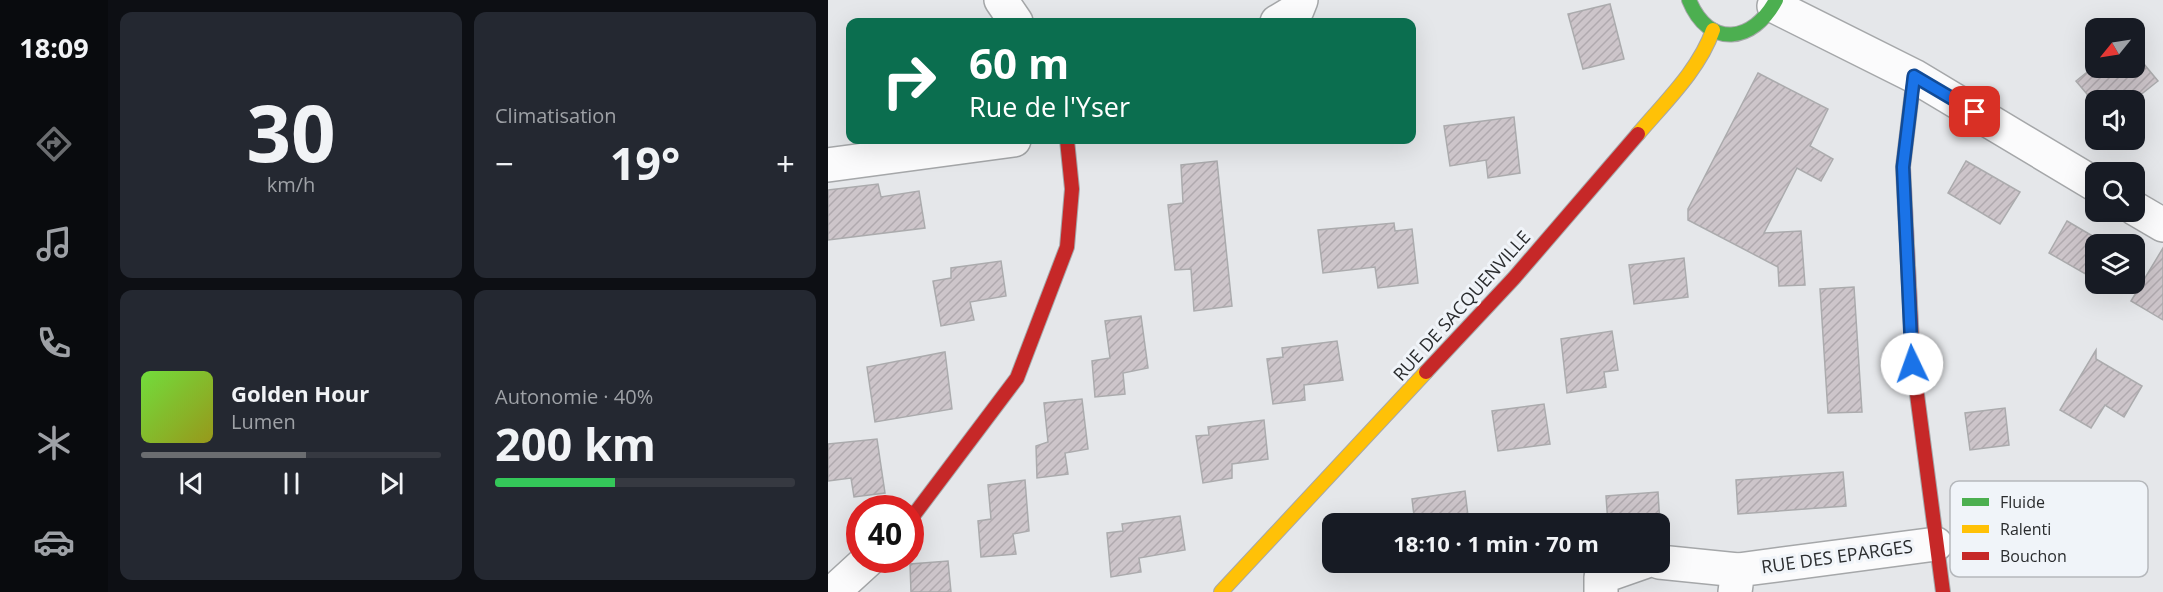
<!DOCTYPE html>
<html lang="fr">
<head>
<meta charset="utf-8">
<style>
	:root { --surface:#171b24; --page:#242831; --text:#f1f3f6; --muted:#9ea1a6; --line:#363941; --accent:#6b6d70 }
	body { margin:0; font-family:"Open Sans",sans-serif; background:var(--page); color:var(--text); height:100vh; display:flex; flex-direction:column; font-size:22px; white-space:nowrap }
	* { box-sizing:border-box; margin:0 }
	p { font-size:20px; color:var(--muted) }
	.icon { flex:none; width:33px; height:33px; fill:none; stroke:currentColor; stroke-width:2; stroke-linecap:round; stroke-linejoin:round }
	.map { position:relative; flex:1; overflow:hidden }
	.sheet { display:flex; flex-direction:column; gap:12px; padding:12px; background:#0d0f14; width:720px }
	.sheet>* { flex:none }
	.hud { position:absolute; left:18px; top:18px; width:570px; height:126px; border-radius:12px; box-shadow:0 6px 24px #0002; background:#0b6e4f; color:#fff; overflow:hidden }
	.needle { width:39px; rotate:240deg }
	.fabs { position:absolute; left:1257px; top:18px; display:grid; gap:12px }
	.fabs a { display:grid; place-items:center; width:60px; height:60px; border-radius:12px; background:var(--surface); box-shadow:0 6px 24px #0002; font-size:30px }
	.speed { position:absolute; left:18px; top:495px; display:flex; gap:12px; font-size:30px; font-weight:700; text-align:center }
	.speed>* { display:grid; place-content:center; width:78px; height:78px; border-radius:50%; background:var(--surface); box-shadow:0 6px 24px #0002; line-height:1 }
	.speed .limit { border:9px solid #d22; background:#fff; color:#111 }
	.pin { position:absolute; display:grid; place-items:center; width:51px; height:51px; color:#fff; margin:-26px; border-radius:12px; box-shadow:0 3px 9px #0006 }
	.me { position:absolute; width:66px; margin:-33px; rotate:357deg; stroke-linejoin:round; filter:drop-shadow(0 0 4px #0008) }
	.turn { display:flex; align-items:center; gap:21px; height:126px; padding:0 24px; font-size:27px }
	.turn .icon { width:78px; height:78px; stroke-width:2.5 }
	.turn b { display:block; font-size:42px; line-height:51px }
	.big { font-size:45px; font-weight:700; line-height:1.1 }
	.sheet .tile { flex:1; display:flex; flex-direction:column; justify-content:center; gap:9px; min-width:0; padding:0 21px; border-radius:12px; background:var(--page) }
	.sheet .dial { align-items:center; gap:0 }
	.dial b { font-size:78px; line-height:1 }
	.song { display:flex; align-items:center; gap:18px }
	.cover { width:72px; height:72px; border-radius:9px; background:linear-gradient(135deg,hsl(100 70% 55%),hsl(60 70% 35%)) }
	.played { height:6px; border-radius:3px; background:linear-gradient(90deg,var(--accent) 55%,var(--line) 55%) }
	.keys { display:flex; justify-content:space-around; direction:ltr }
	.heat { display:flex; justify-content:space-between; align-items:center; font-size:33px; direction:ltr }
	.charge { height:9px; border-radius:4px; background:linear-gradient(90deg,#34c759 40%,var(--line) 0) }
	.sheet .tiles { flex:1; display:grid; gap:12px; grid-template-columns:repeat(2,1fr) }
	.trip { position:absolute; left:494px; top:513px; width:348px; height:60px; border-radius:12px; background:var(--surface); box-shadow:0 6px 24px #0002; font-weight:700; line-height:60px; text-align:center }
	main { display:flex; flex:1; min-height:0 }
	.tabs { display:flex; flex-direction:column; width:108px; justify-content:space-around; align-items:center; background:#090b0e; color:var(--muted) }
	.tabs .icon { width:42px; height:42px }
	.tabs .active { color:var(--accent) }
	.tabs b { font-size:27px; color:var(--text) }
	.map>svg:first-child { display:block }
</style>
</head>
<body>
<main>
<nav class="tabs">
<b>18:09</b>
<svg class="icon active" aria-label="directions" viewBox="0 0 24 24"><path d="M12 3l9 9-9 9-9-9zM9 14v-3h6M13 9l2 2-2 2"/></svg>
<svg class="icon" aria-label="music" viewBox="0 0 24 24"><path d="M9 18V5l10-2v13"/><circle cx="6" cy="18" r="3"/><circle cx="16" cy="16" r="3"/></svg>
<svg class="icon" aria-label="phone" viewBox="0 0 24 24"><path d="M5 4h4l2 5-3 2q2 4 5 5l2-3 5 2v4C11 20 4 13 5 4z"/></svg>
<svg class="icon" aria-label="climate" viewBox="0 0 24 24"><path d="M12 3v18M4 7l16 10M4 17L20 7"/></svg>
<svg class="icon" aria-label="car" viewBox="0 0 24 24"><path d="M5 17H2v-5l4-1 3-4h7l3 4 3 1v5h-3M9 17h6M6 11h13"/><circle cx="7" cy="17" r="2"/><circle cx="17" cy="17" r="2"/></svg>
</nav>
<section class="sheet">
<div class="tiles">
<div class="tile dial"><b>30</b><p>km/h</p></div>
<div class="tile"><p>Climatisation</p>
<div class="heat"><a>−</a><b class="big">19°</b><a>+</a></div>
</div>
<div class="tile">
<div class="song"><i class="cover"></i><div><b>Golden Hour</b><p>Lumen</p></div></div>
<div class="played"></div>
<div class="keys"><svg class="icon" aria-label="previous" viewBox="0 0 24 24"><path d="M18 5L8 12l10 7zM5 5v14"/></svg><svg class="icon" aria-label="pause" viewBox="0 0 24 24"><path d="M8 5v14M16 5v14"/></svg><svg class="icon" aria-label="next" viewBox="0 0 24 24"><path d="M6 5l10 7-10 7zM19 5v14"/></svg></div>
</div>
<div class="tile"><p>Autonomie · 40%</p><b class="big">200 km</b><div class="charge"></div></div>
</div>
</section>
<div class="map">
<svg width="1335" height="592" viewBox="0 0 1335 592">
	<defs>
		<pattern id="building-hatch" width="6" height="6" patternUnits="userSpaceOnUse" patternTransform="scale(1.5)"><rect width="6" height="6" fill="#cdc5ca"/><path d="M-1 1l2-2M0 6l6-6M5 7l2-2" fill="none" stroke="#b0a9ae"/></pattern>
	</defs>
	<rect width="100%" height="100%" fill="#e5e7ea"/>
	<g fill="url(#building-hatch)" stroke="#ababad" stroke-width="1.5">
		<path d="M782 4 796 59 755 69 740 14Z"/>
		<path d="M1306 52 1330 81 1306 100H1264L1248 81 1268 65 1306 68Z"/>
		<path d="M930 73 1000 109 982 146 1005 159 993 181 969 168 936 233 973 231 977 285 951 286 950 267 860 220V209Z"/>
		<path d="M686 117 692 173 660 178 658 160 622 166 616 126Z"/>
		<path d="M389 161 404 306 366 311 363 269 347 270 340 205 355 203 353 165Z"/>
		<path d="M1138 161 1192 192 1172 224 1120 193Z"/>
		<path d="M50 184 53 197 91 191 97 228 0 240V190Z"/>
		<path d="M1239 221 1268 238V280L1221 253Z"/>
		<path d="M566 223 567 231 584 229 590 283 550 288 547 267 495 273 490 230Z"/>
		<path d="M1335 248V320L1303 301Z"/>
		<path d="M856 258 860 297 806 304 801 265Z"/>
		<path d="M173 261 178 296 142 302 146 320 113 326 105 281 123 278V268Z"/>
		<path d="M1026 287 1034 412 1000 413 992 289Z"/>
		<path d="M313 316 320 368 295 373 297 394 267 397 264 361 282 358 277 321Z"/>
		<path d="M784 331 790 370 776 372 778 387 739 393 733 339Z"/>
		<path d="M509 341 515 380 476 385 477 400 445 404 439 359 455 357 454 348Z"/>
		<path d="M1268 350V359L1314 386 1296 417 1277 405 1263 428 1232 410Z"/>
		<path d="M117 352 124 409 47 422 39 367Z"/>
		<path d="M254 399 260 449 237 453 240 474 209 478 208 446 220 442 216 403Z"/>
		<path d="M716 404 722 444 670 451 664 411Z"/>
		<path d="M1177 408 1181 445 1142 450 1137 413Z"/>
		<path d="M436 420 440 459 404 464V478L375 483 368 436 381 435 380 427Z"/>
		<path d="M49 439 57 493 26 497 23 478 0 481V444Z"/>
		<path d="M1015 472 1018 506 910 514 908 480Z"/>
		<path d="M197 480 201 531 185 534 188 554 153 557 150 521 163 519 160 485Z"/>
		<path d="M637 491 641 524H587L584 499Z"/>
		<path d="M830 492 832 524H780L778 496Z"/>
		<path d="M352 516 357 550 311 558 313 572 283 577 279 533 295 531 294 524Z"/>
		<path d="M120 561 123 592H83L82 564Z"/>
	</g>
	<g fill="none" stroke-linecap="round" stroke-linejoin="round">
		<g stroke="#a5a7a9" stroke-width="36">
			<g id="street">
				<path d="M173 0 188 22"/>
				<path d="M946 6 1086 76 1268 185"/>
				<path d="M449 22 469 10 473 0"/>
				<path d="M0 165 186 140"/>
				<path d="M1306 208 1335 225"/>
				<path d="M831 562 910 570"/>
				<path d="M5 592 40 560"/>
				<path d="M773 592V577L816 562"/>
				<path d="M907 592 910 570 1108 544"/>
			</g>
		</g>
		<g stroke="#a5a7a9" stroke-width="16">
			<path id="fast" d="M861 0C881 49 925 43 948 0"/>
		</g>
		<g stroke="#a5a7a9" stroke-width="16">
			<g id="slow">
				<path d="M810 134C837 102 871 70 885 30"/>
				<path d="M393 592 598 372"/>
			</g>
		</g>
		<g stroke="#a5a7a9" stroke-width="16">
			<g id="jam">
				<path d="M1086 76 1075 167 1085 364 1115 592"/>
				<path d="M598 372 686 278 810 134"/>
				<path d="M82 520 189 378 239 247 244 189 239 140"/>
			</g>
		</g>
		<use href="#street" stroke="#fbfbfc" stroke-width="33"/>
		<use href="#fast" stroke="#4caf50" stroke-width="14"/>
		<use href="#slow" stroke="#ffc107" stroke-width="14"/>
		<use href="#jam" stroke="#c62828" stroke-width="14"/>
	</g>
	<g fill="none" stroke-linecap="round" stroke-linejoin="round">
		<g stroke="#114b97" stroke-width="15">
			<path id="route" d="M1084 364 1075 167 1086 76 1147 112"/>
		</g>
		<use href="#route" stroke="#1a73e8" stroke-width="10"/>
	</g>
	<g text-anchor="middle" stroke-width="6" stroke-linejoin="round" paint-order="stroke">
		<g font-size="18" fill="#2a2c2e" stroke="#f0f4f9">
			<text transform="translate(634 306) rotate(-48)" y="6">RUE DE SACQUENVILLE</text>
			<text transform="translate(1009 557) rotate(-8)" y="6">RUE DES EPARGES</text>
		</g>
	</g>
	<rect x="1122" y="481" width="198" height="96" rx="9" fill="#f0f4f9" stroke="#b5b8bc" stroke-width="1.5"/>
	<rect x="1134" y="498" width="27" height="8" fill="#4caf50"/>
	<rect x="1134" y="525" width="27" height="8" fill="#ffc107"/>
	<rect x="1134" y="552" width="27" height="8" fill="#c62828"/>
	<g font-size="16" fill="#2a2c2e">
		<text x="1172" y="508">Fluide</text>
		<text x="1172" y="535">Ralenti</text>
		<text x="1172" y="562">Bouchon</text>
	</g>
</svg>
<div class="fabs">
<a><svg class="needle" viewBox="-14 -14 28 28"><path d="M0-13l5 13h-10z" fill="#e53935"/><path d="M0 13l5-13h-10z" fill="#9ea1a6"/></svg></a>
<a><svg class="icon" aria-label="sound" viewBox="0 0 24 24"><path d="M4 9h4l5-4v14l-5-4H4zM17 9q2 3 0 6"/></svg></a>
<a><svg class="icon" aria-label="search" viewBox="0 0 24 24"><circle cx="10" cy="10" r="6"/><path d="M15 15l6 6"/></svg></a>
<a><svg class="icon" aria-label="layers" viewBox="0 0 24 24"><path d="M12 4l9 5-9 5-9-5zM3 14l9 5 9-5"/></svg></a>
</div>
<div class="speed"><div class="limit">40</div></div>
<div class="pin" style="left:1147px;top:112px;background:#d93025"><svg class="icon" aria-label="arrive" viewBox="0 0 24 24"><path d="M6 21V4h12l-3 4 3 4H6"/></svg></div>
<svg class="me" style="left:1084px;top:364px" viewBox="-20 -20 40 40"><circle r="19" fill="#fff"/><path d="M0-13L10 11 0 6-10 11z" fill="#1a73e8"/></svg>
<div class="trip">18:10 · 1 min · 70 m</div>
<div class="hud">
<div class="turn"><svg class="icon" aria-label="right" viewBox="0 0 24 24"><path d="M7 20v-9h11M14 6l5 5-5 5"/></svg><div><b>60 m</b>Rue de l'Yser</div></div>
</div>
</div>
</main>
</body>
</html>
